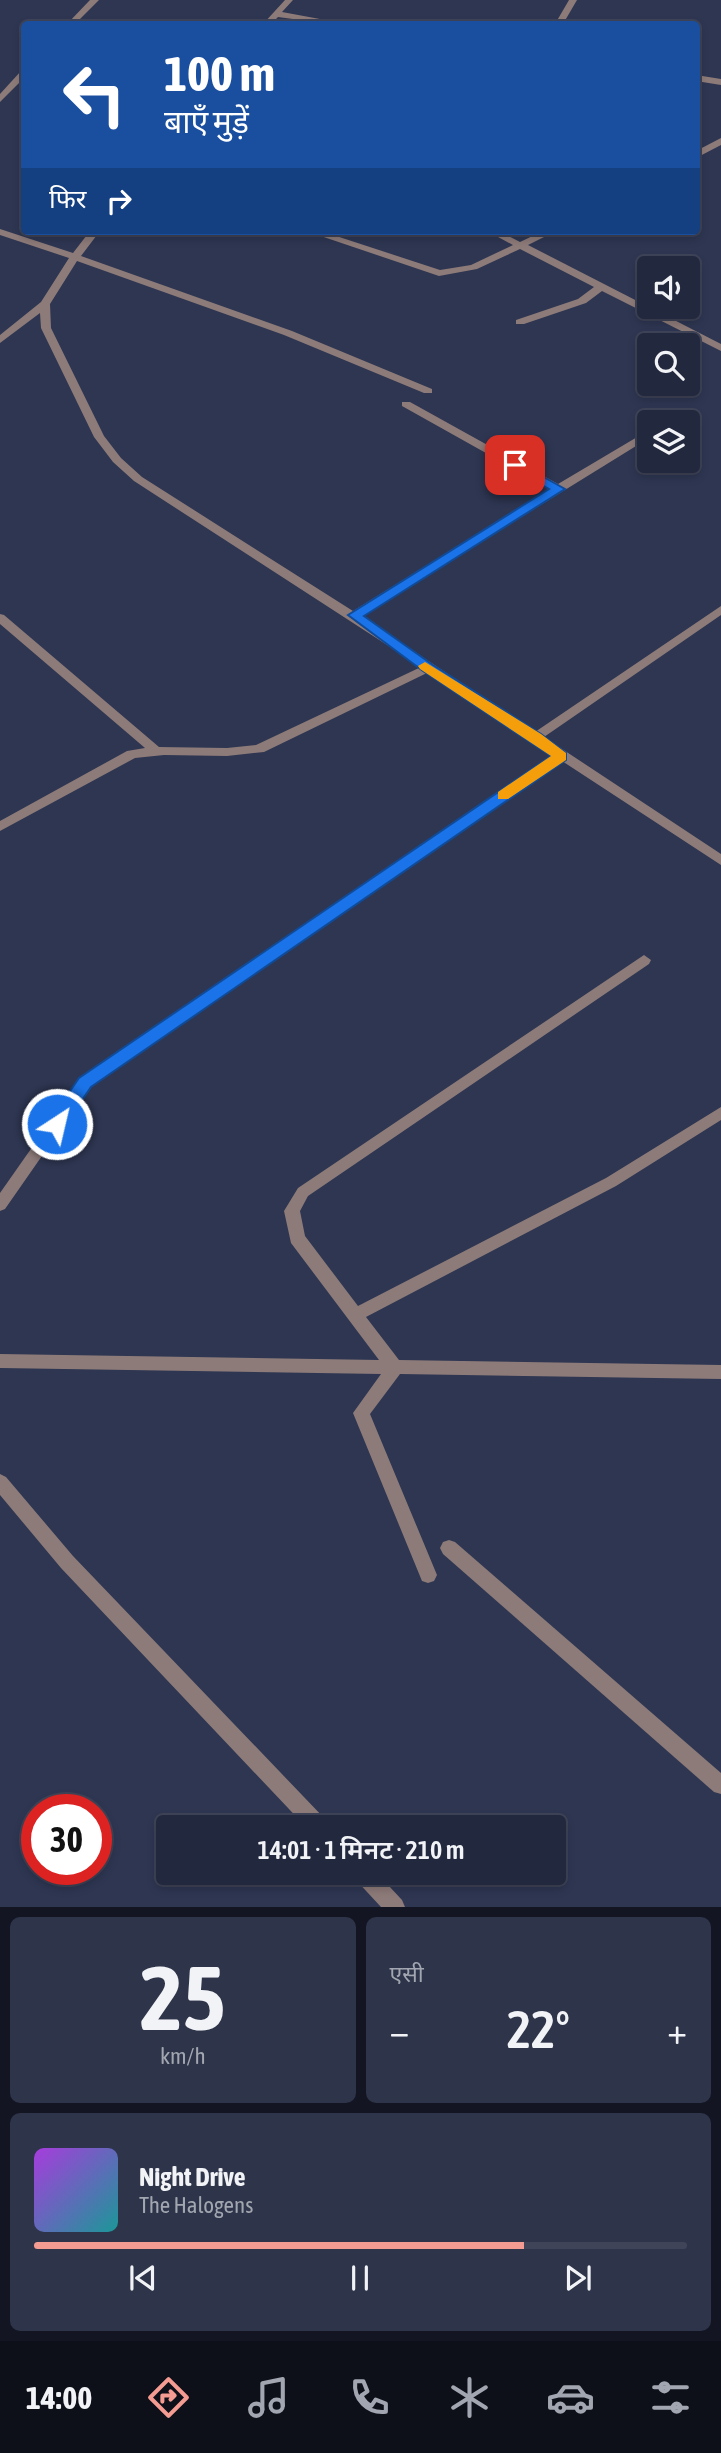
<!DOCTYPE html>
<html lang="hi">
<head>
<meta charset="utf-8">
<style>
	:root { --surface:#22283e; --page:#2e3449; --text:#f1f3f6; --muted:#a2a6b0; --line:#3f4458; --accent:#f59c92 }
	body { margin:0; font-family:"Asap Condensed","Noto Sans Devanagari",sans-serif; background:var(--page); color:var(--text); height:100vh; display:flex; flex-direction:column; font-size:26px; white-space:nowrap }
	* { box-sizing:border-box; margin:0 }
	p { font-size:23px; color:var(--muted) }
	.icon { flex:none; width:38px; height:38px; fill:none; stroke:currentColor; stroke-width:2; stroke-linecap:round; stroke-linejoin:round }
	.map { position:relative; height:1907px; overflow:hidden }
	.side { display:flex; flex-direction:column; gap:10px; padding:10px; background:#131622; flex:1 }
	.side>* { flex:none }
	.guide { position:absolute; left:21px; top:21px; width:679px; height:214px; border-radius:7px; box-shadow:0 4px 10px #0003,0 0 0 2px var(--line); background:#1a4fa0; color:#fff; overflow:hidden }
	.fabs { position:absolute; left:637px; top:256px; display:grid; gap:14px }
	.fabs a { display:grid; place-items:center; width:63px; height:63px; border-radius:7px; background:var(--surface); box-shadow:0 4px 10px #0003,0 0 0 2px var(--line); font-size:35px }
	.speed { position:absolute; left:21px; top:1794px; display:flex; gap:14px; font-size:35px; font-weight:700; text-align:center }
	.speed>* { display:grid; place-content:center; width:91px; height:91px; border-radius:50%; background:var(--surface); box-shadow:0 4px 10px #0003,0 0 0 2px var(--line); line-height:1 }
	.speed .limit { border:10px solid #d22; background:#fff; color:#111 }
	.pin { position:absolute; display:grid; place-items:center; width:60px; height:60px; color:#fff; margin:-30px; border-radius:14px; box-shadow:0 4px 10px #0006 }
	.me { position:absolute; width:77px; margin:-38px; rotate:35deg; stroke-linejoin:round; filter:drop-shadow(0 0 5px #0008) }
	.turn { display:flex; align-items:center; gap:24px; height:147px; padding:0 28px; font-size:32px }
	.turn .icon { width:91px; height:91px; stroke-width:2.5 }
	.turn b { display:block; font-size:49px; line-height:60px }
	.then { display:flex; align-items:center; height:66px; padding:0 28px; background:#0003; gap:14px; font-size:26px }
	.big { font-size:52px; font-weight:600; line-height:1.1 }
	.side .widget { flex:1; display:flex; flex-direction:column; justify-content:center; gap:10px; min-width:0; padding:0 24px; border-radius:10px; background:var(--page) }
	.side .dial { align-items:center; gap:0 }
	.dial b { font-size:91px; line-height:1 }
	.song { display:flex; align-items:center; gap:21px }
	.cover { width:84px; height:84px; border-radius:10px; background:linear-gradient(135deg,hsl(280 70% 55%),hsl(180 70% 35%)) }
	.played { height:7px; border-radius:4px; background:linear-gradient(90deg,var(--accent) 75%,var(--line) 75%) }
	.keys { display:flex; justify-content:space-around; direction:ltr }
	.heat { display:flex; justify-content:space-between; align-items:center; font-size:38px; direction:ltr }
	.side .tiles { flex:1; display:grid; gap:10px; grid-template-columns:1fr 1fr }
	.widget:last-child { grid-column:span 2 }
	.trip { position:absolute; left:156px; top:1815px; width:410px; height:70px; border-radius:7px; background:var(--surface); box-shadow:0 4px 10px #0003,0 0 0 2px var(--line); font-weight:600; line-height:70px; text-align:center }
	.dock { display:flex; height:112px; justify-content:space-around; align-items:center; background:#0e1019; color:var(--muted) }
	.dock .icon { width:49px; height:49px }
	.dock .active { color:var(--accent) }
	.dock b { font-size:32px; color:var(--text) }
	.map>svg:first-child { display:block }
</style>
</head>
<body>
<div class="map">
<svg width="721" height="1907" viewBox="0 0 721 1907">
	<rect width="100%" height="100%" fill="#2e3652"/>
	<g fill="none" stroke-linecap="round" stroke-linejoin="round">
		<g fill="#8d7b79" fill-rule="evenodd">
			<path d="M90 0H99L75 24H67Z"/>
			<path d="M285 0H293L282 12 347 24H330L278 17 271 24H263Z"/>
			<path d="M569 0H577L563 24H555Z"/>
			<path d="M21 71H24V78L0 102V94Z"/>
			<path d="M696 75 721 79V85L696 81Z"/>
			<path d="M721 138V145L696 158V151Z"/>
			<path d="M0 229 73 253 90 231H100L81 256 292 331 432 389V393H424L284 335 77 261 50 304 51 328 104 436 121 458 142 477 353 611 550 489 402 406V402H410L558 484 649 430V438L361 616 535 732 721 606V615L544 737 721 854V865L562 761 90 1087 5 1209 0 1211V1193L80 1079 553 755 429 672 264 752 227 756 164 755 135 758 0 831V821L127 751 145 748 0 624V614L4 615 159 747 227 748 256 745 421 667 134 481 113 462 94 437 41 328 40 313 0 343V335L41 302 69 258 0 235Z"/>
			<path d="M306 231H321L440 270 471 265 513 245 487 231H499L520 242 543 231H556L528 245 721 344V351L602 291 586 303 524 324H516V320L578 299 594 287 520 249 477 269 439 276Z"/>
			<path d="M680 410 685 413 674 422H662Z"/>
			<path d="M644 955 651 960 649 964 308 1196 300 1211 305 1236 358 1306 606 1178 721 1107V1120L616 1186 366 1317 399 1360 721 1365V1379L400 1374 370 1414 437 1575 434 1581 428 1583 422 1581 353 1413 381 1374 0 1368V1354L379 1360 291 1243 284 1211 298 1188Z"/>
			<path d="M0 1474 6 1477 73 1556 326 1820 329 1827H306L61 1568 0 1495Z"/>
			<path d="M449 1540 455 1542 721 1773V1794L714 1792 443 1554 440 1548 443 1542Z"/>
			<path d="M352 1872H376L402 1900 405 1907H381L355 1879Z"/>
		</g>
	</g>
	<path fill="#1a73e8" stroke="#114b97" stroke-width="2" d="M515 461 565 489 364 616 433 665 541 734 566 753V760L91 1087 63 1128H51L48 1124 51 1119 79 1078 551 756 423 671 348 615 549 489 511 467 509 465Z"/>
	<path fill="#f59e0b" d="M425 662 541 734 566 753V760L508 799H498V792L551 756 420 669 418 666Z"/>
</svg>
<div class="fabs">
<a><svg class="icon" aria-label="sound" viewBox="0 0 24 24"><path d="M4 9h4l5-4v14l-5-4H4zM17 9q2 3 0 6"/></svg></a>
<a><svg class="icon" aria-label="search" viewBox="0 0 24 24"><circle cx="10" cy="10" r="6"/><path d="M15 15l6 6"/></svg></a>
<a><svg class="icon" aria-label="layers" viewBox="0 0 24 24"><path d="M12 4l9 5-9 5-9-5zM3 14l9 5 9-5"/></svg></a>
</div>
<div class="speed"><div class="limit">30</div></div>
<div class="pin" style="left:515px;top:465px;background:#d93025"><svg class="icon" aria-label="arrive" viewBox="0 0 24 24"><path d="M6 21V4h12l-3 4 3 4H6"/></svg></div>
<svg class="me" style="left:57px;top:1124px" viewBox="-20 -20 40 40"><circle r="17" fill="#1a73e8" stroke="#fff" stroke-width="3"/><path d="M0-11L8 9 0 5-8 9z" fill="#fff"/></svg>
<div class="trip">14:01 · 1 मिनट · 210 m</div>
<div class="guide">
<div class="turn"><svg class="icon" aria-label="left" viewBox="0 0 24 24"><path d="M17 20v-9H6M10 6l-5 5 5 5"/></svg><div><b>100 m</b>बाएँ मुड़ें</div></div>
<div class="then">फिर<svg class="icon" aria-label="right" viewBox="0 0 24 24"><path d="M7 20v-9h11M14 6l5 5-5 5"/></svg></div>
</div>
</div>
<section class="side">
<div class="tiles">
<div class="widget dial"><b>25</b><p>km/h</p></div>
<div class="widget"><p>एसी</p>
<div class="heat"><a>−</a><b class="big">22°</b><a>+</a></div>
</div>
<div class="widget">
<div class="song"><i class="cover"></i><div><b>Night Drive</b><p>The Halogens</p></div></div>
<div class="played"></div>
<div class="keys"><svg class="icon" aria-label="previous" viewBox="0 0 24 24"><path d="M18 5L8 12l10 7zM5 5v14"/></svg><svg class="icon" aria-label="pause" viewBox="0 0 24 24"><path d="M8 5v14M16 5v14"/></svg><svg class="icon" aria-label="next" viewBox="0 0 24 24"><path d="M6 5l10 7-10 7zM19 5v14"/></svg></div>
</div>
</div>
</section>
<nav class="dock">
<b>14:00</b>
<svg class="icon active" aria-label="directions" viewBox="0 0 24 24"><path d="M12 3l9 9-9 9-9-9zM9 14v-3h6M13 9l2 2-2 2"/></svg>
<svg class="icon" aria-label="music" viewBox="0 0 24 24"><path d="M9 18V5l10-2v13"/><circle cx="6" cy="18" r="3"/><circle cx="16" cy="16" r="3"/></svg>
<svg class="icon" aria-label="phone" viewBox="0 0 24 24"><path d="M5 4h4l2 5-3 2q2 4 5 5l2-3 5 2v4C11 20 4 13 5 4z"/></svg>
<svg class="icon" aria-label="climate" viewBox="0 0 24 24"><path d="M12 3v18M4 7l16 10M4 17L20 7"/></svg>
<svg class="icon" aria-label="car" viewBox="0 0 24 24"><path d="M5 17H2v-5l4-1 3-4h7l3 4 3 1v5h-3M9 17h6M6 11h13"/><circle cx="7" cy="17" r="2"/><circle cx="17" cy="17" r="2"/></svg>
<svg class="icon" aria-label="filters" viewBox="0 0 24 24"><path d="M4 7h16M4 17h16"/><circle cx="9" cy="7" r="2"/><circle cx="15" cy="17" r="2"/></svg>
</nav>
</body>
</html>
